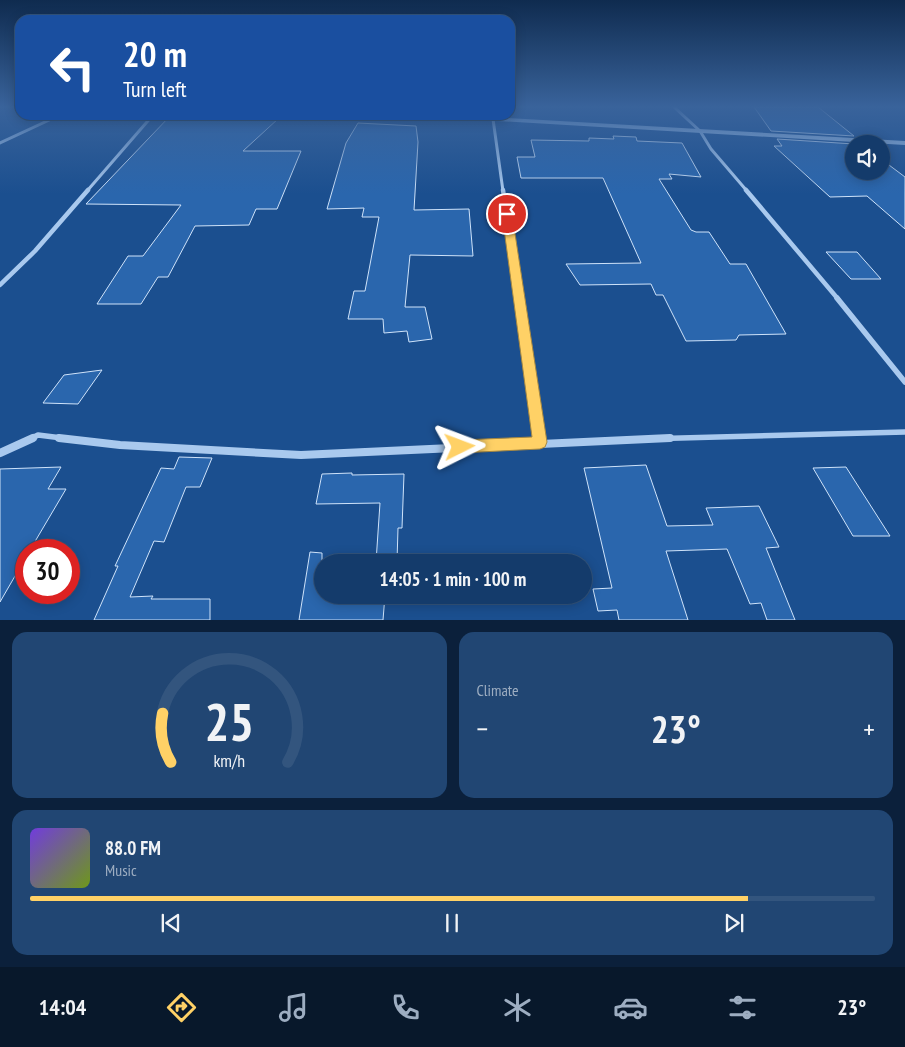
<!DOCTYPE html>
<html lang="en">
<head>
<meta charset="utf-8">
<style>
	:root { --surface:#143b6b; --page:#214673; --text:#f1f3f6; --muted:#9dadc1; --line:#33557e; --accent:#ffd166 }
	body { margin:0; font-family:"PT Sans Narrow",sans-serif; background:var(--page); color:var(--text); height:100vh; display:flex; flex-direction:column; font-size:19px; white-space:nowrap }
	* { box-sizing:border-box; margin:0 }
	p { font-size:16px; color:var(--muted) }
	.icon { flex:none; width:28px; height:28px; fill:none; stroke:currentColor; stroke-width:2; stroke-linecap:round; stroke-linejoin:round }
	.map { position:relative; height:620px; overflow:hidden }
	.sheet { display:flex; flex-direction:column; gap:12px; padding:12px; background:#0b203b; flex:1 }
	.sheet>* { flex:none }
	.top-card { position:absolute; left:15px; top:15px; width:500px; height:105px; border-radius:15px; box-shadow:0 2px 12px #0003,0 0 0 1px var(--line); background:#1a4fa0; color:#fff; overflow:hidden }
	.fabs { position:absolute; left:845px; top:135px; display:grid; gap:10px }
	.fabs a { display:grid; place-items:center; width:45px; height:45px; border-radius:50%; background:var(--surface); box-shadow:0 2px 12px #0003,0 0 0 1px var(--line); font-size:25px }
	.speed { position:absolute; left:15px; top:539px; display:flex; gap:10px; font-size:25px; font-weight:700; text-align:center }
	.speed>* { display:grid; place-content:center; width:65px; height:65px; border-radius:50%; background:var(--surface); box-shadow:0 2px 12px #0003,0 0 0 1px var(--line); line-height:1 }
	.speed .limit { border:8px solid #d22; background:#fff; color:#111 }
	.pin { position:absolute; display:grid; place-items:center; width:42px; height:42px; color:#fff; margin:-21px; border:2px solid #fff; border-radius:50%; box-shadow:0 1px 5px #0007 }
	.me { position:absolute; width:55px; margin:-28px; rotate:87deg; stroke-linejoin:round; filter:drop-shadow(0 0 4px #0008) }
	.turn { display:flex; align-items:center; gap:18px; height:105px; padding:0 25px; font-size:22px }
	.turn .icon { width:65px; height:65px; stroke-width:2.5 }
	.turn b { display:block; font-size:35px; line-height:42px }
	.big { font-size:38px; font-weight:700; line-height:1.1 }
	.sheet .tile { flex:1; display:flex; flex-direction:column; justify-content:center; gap:8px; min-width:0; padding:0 18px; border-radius:15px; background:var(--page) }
	.sheet .dial { align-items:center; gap:0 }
	.dial svg { height:130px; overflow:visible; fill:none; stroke:var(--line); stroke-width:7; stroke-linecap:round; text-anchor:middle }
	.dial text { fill:var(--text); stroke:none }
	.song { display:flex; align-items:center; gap:15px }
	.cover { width:60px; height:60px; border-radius:8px; background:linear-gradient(135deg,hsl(260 70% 55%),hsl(80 70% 35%)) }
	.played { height:5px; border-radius:2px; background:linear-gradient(90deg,var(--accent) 85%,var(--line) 85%) }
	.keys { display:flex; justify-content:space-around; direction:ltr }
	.heat { display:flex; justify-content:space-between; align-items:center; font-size:28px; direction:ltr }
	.sheet .tiles { flex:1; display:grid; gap:12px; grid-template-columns:1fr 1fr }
	.tile:last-child { grid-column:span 2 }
	.trip { position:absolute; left:314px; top:554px; width:278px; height:50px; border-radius:25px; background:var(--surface); box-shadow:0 2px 12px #0003,0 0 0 1px var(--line); font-weight:700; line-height:50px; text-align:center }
	.menu { display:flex; height:80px; justify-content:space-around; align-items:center; background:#08182b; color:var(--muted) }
	.menu .icon { width:35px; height:35px }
	.menu .active { color:var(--accent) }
	.menu b { font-size:22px; color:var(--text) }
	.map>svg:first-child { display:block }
</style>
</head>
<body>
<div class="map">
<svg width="905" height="620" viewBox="0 0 905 620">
	<rect width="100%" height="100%" fill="#1b4f8f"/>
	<g fill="#2a66ad" stroke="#cfe3fa">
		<path d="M754 107H818L854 136 771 131Z"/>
		<path d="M171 115H236L279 118 243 151H301L277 209H256L249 225 195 226 168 277H158L141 304H97L128 256H143L181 205 86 204Z"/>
		<path d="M358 123 416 126 418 142 414 210 469 209 473 256 410 255 405 307H425L432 339 409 342 407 331 384 333 383 319H348L354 291H365L379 217H362L364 208 327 209 346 143Z"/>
		<path d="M613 136 636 137 637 141 682 143 701 177 669 174 672 179H659L691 230 696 232H709L730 264H746L786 334 739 335 736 340 686 341 663 295H656L651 284 580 285 566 264 641 263 603 178H521L517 157H535L531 140 589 141V138L614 139Z"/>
		<path d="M777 139 854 144V171H881V159L905 177V229L867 196 830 197 774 146H782Z"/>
		<path d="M826 252H857L881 279H851Z"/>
		<path d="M102 370 78 404 43 403 64 375Z"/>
		<path d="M179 457 212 458 200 487H186L164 542 154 541 130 597 153 596 151 599H210V620H94L118 566H115L161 468 174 469Z"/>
		<path d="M646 465 667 526 713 525 706 508 759 506 779 547 766 548 795 620H767L761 603 750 604 727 549 666 551 688 620H619L617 610 598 611 593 589 612 588 584 468Z"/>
		<path d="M61 467 48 489H66L30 550H26V557L0 602V469Z"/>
		<path d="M846 467 890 536H853L813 468Z"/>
		<path d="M352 473V475L404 474 402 528H398L397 562H376L380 503 316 504 322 474Z"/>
		<path d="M310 552 322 553V595H385L383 620H299Z"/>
	</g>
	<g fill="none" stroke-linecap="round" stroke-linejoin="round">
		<g stroke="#a9c9ee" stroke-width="3">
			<path d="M674 107 700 131 711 149 747 191"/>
			<path d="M493 119 503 191"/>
			<path d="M0 143 60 115"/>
			<path d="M87 191 153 115"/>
		</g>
		<g stroke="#a9c9ee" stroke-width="4.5">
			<path d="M503 190 519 299"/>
			<path d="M746 190 838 299"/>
			<path d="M0 285 35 251 88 190"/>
		</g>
		<g stroke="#a9c9ee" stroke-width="5.5">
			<path d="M519 298 539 439"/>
			<path d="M837 298 905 382"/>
			<path d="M30 439 38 435 70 439"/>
			<path d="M644 439 905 432"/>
		</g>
		<g stroke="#a9c9ee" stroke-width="8">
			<path d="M59 438 120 445 301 455 670 438"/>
			<path d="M539 438 540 443"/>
			<path d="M0 453 33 438"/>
		</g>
		<path fill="#a9c9ee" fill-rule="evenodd" d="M428 115H458L905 141V145L431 117Z"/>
	</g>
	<linearGradient id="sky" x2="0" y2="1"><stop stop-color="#0f2b4f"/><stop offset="0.55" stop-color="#39639b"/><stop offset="1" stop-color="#39639b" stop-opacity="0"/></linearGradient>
	<rect width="905" height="194" fill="url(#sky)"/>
	<path fill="#ffd166" stroke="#a68842" d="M507 211 512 214 547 442 545 447 540 449 460 453 455 451 453 447 455 442 460 440 532 437 502 214Z"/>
</svg>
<div class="fabs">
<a><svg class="icon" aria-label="sound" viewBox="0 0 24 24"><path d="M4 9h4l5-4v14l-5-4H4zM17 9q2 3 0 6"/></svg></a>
</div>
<div class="speed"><div class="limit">30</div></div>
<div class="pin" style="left:507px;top:214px;background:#d93025"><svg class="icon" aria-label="arrive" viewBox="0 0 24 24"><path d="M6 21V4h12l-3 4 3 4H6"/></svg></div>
<svg class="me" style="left:460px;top:447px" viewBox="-20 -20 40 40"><path d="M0-17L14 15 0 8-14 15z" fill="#ffd166" stroke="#fff" stroke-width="4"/></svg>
<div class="trip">14:05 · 1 min · 100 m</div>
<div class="top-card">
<div class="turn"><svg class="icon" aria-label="left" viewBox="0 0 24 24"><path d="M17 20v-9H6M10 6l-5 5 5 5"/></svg><div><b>20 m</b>Turn left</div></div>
</div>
</div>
<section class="sheet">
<div class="tiles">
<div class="tile dial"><svg viewBox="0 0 100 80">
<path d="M14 69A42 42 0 1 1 86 69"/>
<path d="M14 69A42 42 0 0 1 9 39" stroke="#ffd166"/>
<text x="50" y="56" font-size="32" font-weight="700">25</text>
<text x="50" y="72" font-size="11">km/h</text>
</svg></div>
<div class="tile"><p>Climate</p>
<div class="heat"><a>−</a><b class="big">23°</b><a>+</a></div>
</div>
<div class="tile">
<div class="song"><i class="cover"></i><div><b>88.0 FM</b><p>Music</p></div></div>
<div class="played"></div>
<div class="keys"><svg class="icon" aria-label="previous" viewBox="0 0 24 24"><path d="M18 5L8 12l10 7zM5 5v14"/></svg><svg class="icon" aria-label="pause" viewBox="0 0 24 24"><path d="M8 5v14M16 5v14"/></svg><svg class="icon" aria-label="next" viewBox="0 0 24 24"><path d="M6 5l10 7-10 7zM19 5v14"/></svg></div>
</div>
</div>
</section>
<nav class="menu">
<b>14:04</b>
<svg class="icon active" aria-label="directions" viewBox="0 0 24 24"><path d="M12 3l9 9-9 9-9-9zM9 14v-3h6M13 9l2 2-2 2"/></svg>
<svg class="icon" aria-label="music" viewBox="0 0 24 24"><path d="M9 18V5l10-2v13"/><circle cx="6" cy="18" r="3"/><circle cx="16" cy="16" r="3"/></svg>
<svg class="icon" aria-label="phone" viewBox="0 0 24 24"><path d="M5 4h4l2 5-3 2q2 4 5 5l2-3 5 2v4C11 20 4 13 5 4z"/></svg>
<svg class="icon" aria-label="climate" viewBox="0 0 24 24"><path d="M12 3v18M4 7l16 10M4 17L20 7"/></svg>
<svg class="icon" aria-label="car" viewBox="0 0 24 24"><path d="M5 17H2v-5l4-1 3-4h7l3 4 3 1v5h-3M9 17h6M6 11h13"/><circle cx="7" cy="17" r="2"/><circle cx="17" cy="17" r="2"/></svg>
<svg class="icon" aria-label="filters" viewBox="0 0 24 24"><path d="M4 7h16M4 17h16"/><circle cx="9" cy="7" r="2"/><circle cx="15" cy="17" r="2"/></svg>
<b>23°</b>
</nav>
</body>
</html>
